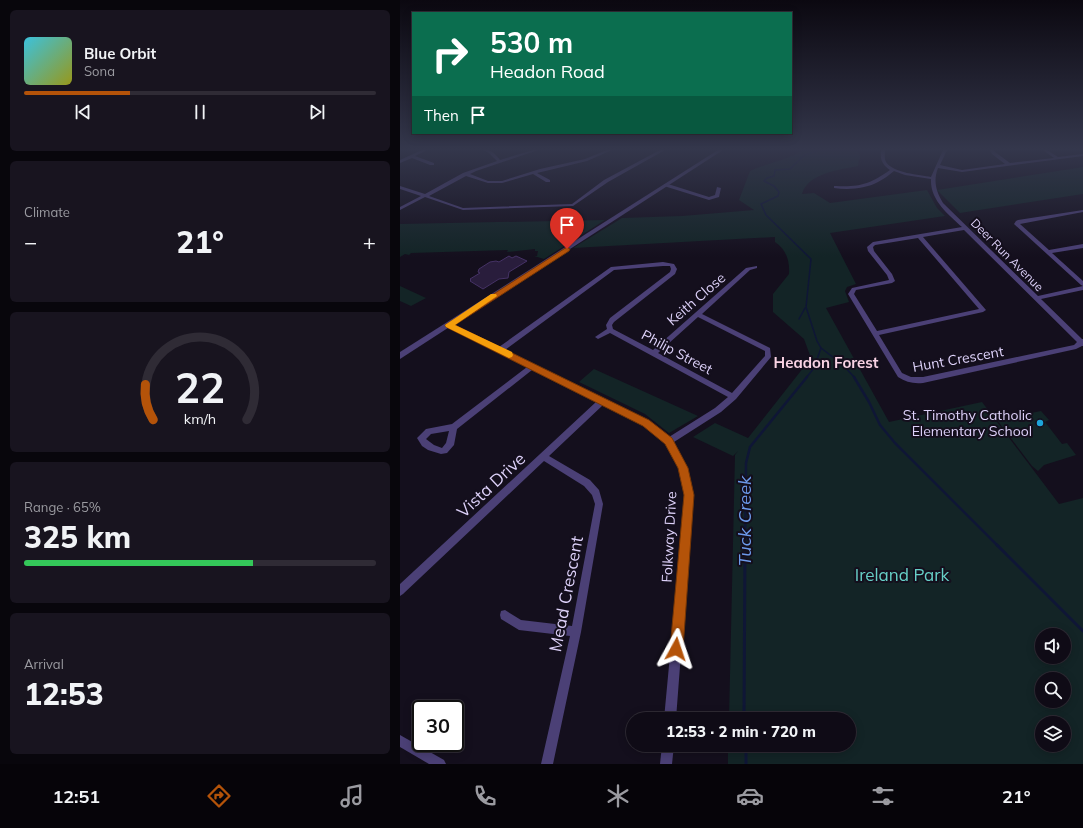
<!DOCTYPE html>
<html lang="en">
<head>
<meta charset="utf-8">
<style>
	:root { --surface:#0f0b16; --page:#18141f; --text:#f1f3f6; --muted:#9b9ba1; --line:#2f2b35; --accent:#b45309 }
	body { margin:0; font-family:Mulish,sans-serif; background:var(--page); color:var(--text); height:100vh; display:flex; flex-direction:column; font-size:15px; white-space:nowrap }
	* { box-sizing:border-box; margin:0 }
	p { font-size:13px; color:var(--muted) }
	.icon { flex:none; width:22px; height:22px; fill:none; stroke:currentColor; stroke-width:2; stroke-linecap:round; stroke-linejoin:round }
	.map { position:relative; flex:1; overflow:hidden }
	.drawer { display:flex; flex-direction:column; gap:10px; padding:10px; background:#08060c; width:400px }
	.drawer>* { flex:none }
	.banner { position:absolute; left:12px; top:12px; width:380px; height:122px; border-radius:0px; box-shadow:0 2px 10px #0003,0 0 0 1px var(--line); background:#0b6e4f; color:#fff; overflow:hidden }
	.tools { position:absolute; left:635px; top:628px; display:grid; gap:8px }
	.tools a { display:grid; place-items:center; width:36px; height:36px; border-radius:50%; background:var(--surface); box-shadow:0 2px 10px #0003,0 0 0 1px var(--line); font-size:20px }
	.speed { position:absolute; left:12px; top:700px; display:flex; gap:8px; font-size:20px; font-weight:700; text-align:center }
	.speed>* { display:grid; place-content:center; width:52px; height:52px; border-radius:50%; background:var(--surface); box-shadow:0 2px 10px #0003,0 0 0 1px var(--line); line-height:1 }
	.speed .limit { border:2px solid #111; border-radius:6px; background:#fff; color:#111 }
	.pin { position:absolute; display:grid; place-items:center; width:34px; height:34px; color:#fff; margin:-41px -17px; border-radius:50% 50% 50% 0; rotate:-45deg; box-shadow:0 0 4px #0007 }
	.pin .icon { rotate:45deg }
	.me { position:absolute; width:44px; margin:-22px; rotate:5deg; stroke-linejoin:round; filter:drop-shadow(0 0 3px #0008) }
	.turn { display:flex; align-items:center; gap:14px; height:84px; padding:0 12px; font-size:18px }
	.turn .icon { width:52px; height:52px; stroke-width:2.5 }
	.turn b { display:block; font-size:28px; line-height:34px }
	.then { display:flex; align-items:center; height:38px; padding:0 12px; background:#0003; gap:8px; font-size:15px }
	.big { font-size:30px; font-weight:800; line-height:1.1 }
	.drawer .card { flex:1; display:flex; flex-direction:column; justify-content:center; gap:6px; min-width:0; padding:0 14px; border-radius:6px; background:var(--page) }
	.drawer .dial { align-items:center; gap:0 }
	.dial svg { height:104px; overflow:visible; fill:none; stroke:var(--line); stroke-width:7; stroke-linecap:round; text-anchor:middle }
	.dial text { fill:var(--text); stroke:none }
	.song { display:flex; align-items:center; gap:12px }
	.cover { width:48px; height:48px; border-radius:6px; background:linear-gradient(135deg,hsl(190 70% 55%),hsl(60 70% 35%)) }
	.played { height:4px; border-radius:2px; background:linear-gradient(90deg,var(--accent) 30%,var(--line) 30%) }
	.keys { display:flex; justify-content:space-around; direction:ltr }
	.heat { display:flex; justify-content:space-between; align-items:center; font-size:22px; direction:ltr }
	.charge { height:6px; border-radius:3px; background:linear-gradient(90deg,#34c759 65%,var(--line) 0) }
	.trip { position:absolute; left:226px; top:712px; width:230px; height:40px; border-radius:20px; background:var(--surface); box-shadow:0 2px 10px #0003,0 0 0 1px var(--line); font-weight:800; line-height:40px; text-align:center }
	.menu { display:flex; height:64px; justify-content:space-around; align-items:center; background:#060409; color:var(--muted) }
	.menu .icon { width:28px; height:28px }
	.menu .selected { color:var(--accent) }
	.menu b { font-size:18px; color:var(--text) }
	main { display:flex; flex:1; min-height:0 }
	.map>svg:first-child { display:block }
</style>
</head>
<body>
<main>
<section class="drawer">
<div class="card">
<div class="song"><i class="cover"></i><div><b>Blue Orbit</b><p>Sona</p></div></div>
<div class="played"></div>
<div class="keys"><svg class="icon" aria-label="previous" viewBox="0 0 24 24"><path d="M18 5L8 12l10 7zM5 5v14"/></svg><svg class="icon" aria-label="pause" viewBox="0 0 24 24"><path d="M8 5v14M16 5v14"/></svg><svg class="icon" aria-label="next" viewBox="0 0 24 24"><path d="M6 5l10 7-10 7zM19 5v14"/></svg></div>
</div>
<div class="card"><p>Climate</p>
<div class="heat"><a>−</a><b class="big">21°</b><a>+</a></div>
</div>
<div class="card dial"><svg viewBox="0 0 100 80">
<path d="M14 69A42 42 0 1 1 86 69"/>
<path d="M14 69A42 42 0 0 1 8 42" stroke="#b45309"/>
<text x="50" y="56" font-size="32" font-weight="700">22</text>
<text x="50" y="72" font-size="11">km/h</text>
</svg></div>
<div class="card"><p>Range · 65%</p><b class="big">325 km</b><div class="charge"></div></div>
<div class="card"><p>Arrival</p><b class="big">12:53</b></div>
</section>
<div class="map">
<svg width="683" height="764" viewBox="0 0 683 764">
	<rect width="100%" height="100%" fill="#140f1d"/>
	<g fill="#132426" fill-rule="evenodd">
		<path d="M403 150H458L460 156 458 166C439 170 408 173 402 194L414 193 430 203 527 190 537 208 545 216 430 233 456 284 447 287 445 291 449 302 426 308 489 422 582 402 659 504 683 498V764H328V745H449V719H329L335 455 338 451 333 456 293 437 315 423 348 438 411 358 404 339 373 312V294L389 274C390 261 386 249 375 242V237L173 248 222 218 282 216 354 210 339 200 350 171C368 163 387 160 403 150ZM642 635H664V657H642ZM642 679H664V701H642ZM642 723H664V745H642Z"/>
		<path d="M683 167V194L560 213 537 190Z"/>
		<path d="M205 220 144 259 134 256H137L138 251H135V249L107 252 108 250 11 253 9 255 5 254 0 257V224Z"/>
		<path d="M0 286 26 298 11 306 0 301Z"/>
		<path d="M194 369 298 416 269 433 245 414 179 382Z"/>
		<path d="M641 411 649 420 645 422 662 444 667 443 676 455 644 465 638 471 632 466 597 420Z"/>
	</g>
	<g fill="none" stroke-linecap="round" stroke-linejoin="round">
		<g stroke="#0f1636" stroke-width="1.5">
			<path d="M421 150 404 155 390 169 375 170 374 176 367 178 364 181 374 186 379 192 378 196 361 204 366 215 411 259 406 307 417 341 421 348 442 364 455 378"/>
			<path d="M399 319 405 308"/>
			<path d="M406 378 414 368 421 348"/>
		</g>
		<g stroke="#0f1636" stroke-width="2.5">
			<path d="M454 377 469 402 480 425 495 443 598 546"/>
			<path d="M345 546 346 463 350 447 407 377"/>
		</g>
		<g stroke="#0f1636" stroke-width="3">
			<path d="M597 545 683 631"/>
			<path d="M344 719 345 545"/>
			<path d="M346 745V764"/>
		</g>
	</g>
	<path fill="#291d3c" stroke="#453265" d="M109 256 112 258 116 256 127 261 109 272 108 278 99 279 83 289 70 281 71 280 70 279 80 273 78 272 79 269 90 262 96 261 99 262Z"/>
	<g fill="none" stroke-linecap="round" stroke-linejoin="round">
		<g fill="#4b4076" fill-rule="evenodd">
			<path d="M22 150H27L15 156 34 163V165H30L12 158 0 163V160Z"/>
			<path d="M83 150C91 149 95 154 100 160L133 150H138L76 171 70 174 88 181H102L140 169 185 159 207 150H212L187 161 137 173 150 180V182H146L133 174 102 183H88L66 176 29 196 63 208 172 204 204 180 260 150H265L208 182 173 206 63 210 25 197 0 210V207L21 196 0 189V186L25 194 63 173 97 161 89 153Z"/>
			<path d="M481 150H485C485 154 484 158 486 162 493 173 520 175 531 177L543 150H547L540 165 562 170 605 164 592 154 590 150H594L595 152 610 163 654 158 643 150H647L658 157 683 154V156L562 172 538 168C533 181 536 191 543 203L638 296 683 286V290L641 299 682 339H683V346H682L676 349 523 383C513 384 506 382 498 377L448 294 452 288 489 280 487 275 468 251 467 247 473 242 562 227C548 214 530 200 531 179L505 175 494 171C489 175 484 179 478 182 465 189 448 190 434 188V186H436C461 187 470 184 490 170 482 164 480 160 481 150ZM564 230 677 342 674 345 523 377H511L502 373 479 335 583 312 586 310 523 237ZM518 238 579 309 477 331 454 294 456 290 492 283 495 281 492 274 474 251 473 247 475 245Z"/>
			<path d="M264 184H268L309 197 315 195 317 187 321 188 319 197 309 200 264 186Z"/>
			<path d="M683 210V212L620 224 649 250 683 244V248L652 253 683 281V286L681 285 614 224 616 221 618 220Z"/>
			<path d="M263 262 274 264 277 269 275 274 214 322 212 325 213 329 253 350 346 268 357 266V268L350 270 302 314 370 348 371 357 336 399 321 412 274 442 287 467 293 495 276 719H264L285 495 279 468 266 443 243 425 203 405 149 456 190 480 199 490 203 504 181 632 153 764H141L170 636 119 630 101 619 100 615 101 611 105 610 121 620 172 626 195 504 192 495 184 486 144 461 3 594 0 596V584L196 402 132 370 57 429 54 445 47 453 41 454 28 450 22 446 17 438 26 429 52 424 127 367 47 327 46 325 47 323H51L99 347 211 267ZM263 266H270L271 269 270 272 210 318 206 325 207 329 195 337 198 339 210 333 328 397 315 408 269 437 249 421 105 350 214 270ZM298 317 365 351V356L332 393 258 353ZM49 431 46 443 42 448 34 445 26 439 31 434Z"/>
			<path d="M0 735 44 760 46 764H29L0 747Z"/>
			<path d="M262 745H274L272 764H260Z"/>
		</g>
		<path fill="#4b4076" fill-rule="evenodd" d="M318 150H323L0 359V352Z"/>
	</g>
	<linearGradient id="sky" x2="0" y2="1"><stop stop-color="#0b0810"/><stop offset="0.58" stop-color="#34374c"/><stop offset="1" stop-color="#34374c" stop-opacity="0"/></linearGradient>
	<rect width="683" height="257" fill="url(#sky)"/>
	<path fill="#b45309" stroke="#753606" d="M167 247 170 249 169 251 55 325 249 420 272 438 288 468 294 495 283 649 281 653 276 655 272 653 270 649 284 495 278 468 265 444 243 426 46 327 45 325Z"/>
	<path fill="#f59e0b" d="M91 294H96L97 296 55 325 112 352 113 355 112 357 109 358 46 327 45 325Z"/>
	<circle fill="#1da5d9" stroke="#140f1d" stroke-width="1.5" cx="640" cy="423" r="4"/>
	<g text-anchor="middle" stroke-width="4" stroke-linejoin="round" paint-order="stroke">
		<g font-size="12" fill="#ddd1f9" stroke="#140f1d">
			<text transform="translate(607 255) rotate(45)" y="4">Deer Run Avenue</text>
		</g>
		<g font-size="14" fill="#ddd1f9" stroke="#140f1d">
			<text transform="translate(296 299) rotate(-41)" y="5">Keith Close</text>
			<text transform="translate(277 352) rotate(28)" y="5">Philip Street</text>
			<text transform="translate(558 359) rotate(-10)" y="5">Hunt Crescent</text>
			<text transform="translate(269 537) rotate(-87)" y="5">Folkway Drive</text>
		</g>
		<g font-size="14" fill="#ddd1f9" stroke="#140f1d" text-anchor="end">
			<text x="632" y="420">St. Timothy Catholic<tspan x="632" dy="16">Elementary School</tspan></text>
		</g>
		<g font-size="15" font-weight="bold" fill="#f9d3e4" stroke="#140f1d">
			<text x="426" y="368">Headon Forest</text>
		</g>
		<g font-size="17" fill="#ddd1f9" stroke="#140f1d">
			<text transform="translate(91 485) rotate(-43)" y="6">Vista Drive</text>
			<text transform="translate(166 594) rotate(-79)" y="6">Mead Crescent</text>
		</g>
		<g font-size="17" fill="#67cfc7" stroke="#140f1d">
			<text x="502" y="581">Ireland Park</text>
		</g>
		<g font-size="18" font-style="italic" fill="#6d9aeb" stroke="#140f1d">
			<text transform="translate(345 521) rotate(-90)" y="6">Tuck Creek</text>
		</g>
	</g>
</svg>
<div class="tools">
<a><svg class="icon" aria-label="sound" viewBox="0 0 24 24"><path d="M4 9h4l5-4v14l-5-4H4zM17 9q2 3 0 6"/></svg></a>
<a><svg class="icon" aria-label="search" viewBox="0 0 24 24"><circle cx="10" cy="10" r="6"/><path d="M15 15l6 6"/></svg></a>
<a><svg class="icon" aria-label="layers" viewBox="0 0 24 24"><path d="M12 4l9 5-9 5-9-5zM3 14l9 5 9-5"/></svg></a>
</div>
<div class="speed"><div class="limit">30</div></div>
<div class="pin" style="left:167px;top:249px;background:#d93025"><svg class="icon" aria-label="arrive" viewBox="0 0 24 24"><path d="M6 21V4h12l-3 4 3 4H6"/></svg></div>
<svg class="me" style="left:276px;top:649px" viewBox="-20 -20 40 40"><path d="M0-17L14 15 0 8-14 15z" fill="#b45309" stroke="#fff" stroke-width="4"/></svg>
<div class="trip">12:53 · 2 min · 720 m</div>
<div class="banner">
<div class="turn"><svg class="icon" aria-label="right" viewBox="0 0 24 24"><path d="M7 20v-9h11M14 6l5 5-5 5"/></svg><div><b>530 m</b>Headon Road</div></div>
<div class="then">Then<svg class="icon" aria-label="arrive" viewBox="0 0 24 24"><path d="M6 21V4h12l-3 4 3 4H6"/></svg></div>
</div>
</div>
</main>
<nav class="menu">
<b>12:51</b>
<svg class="icon selected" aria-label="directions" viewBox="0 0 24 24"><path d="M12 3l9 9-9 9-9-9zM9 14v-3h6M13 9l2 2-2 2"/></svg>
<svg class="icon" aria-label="music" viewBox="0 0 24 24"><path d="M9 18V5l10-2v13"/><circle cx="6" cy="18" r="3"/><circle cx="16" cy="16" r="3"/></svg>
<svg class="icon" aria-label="phone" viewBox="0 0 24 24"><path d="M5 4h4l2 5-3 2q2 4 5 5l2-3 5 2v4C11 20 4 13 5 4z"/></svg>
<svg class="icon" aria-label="climate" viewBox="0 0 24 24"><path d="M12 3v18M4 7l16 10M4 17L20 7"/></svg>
<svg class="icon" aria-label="car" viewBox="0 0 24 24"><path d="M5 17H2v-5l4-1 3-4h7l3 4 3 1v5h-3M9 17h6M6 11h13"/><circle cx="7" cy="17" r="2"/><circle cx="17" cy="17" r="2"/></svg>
<svg class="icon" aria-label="filters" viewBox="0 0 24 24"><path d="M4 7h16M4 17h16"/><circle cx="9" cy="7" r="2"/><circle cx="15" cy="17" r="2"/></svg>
<b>21°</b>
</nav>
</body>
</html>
